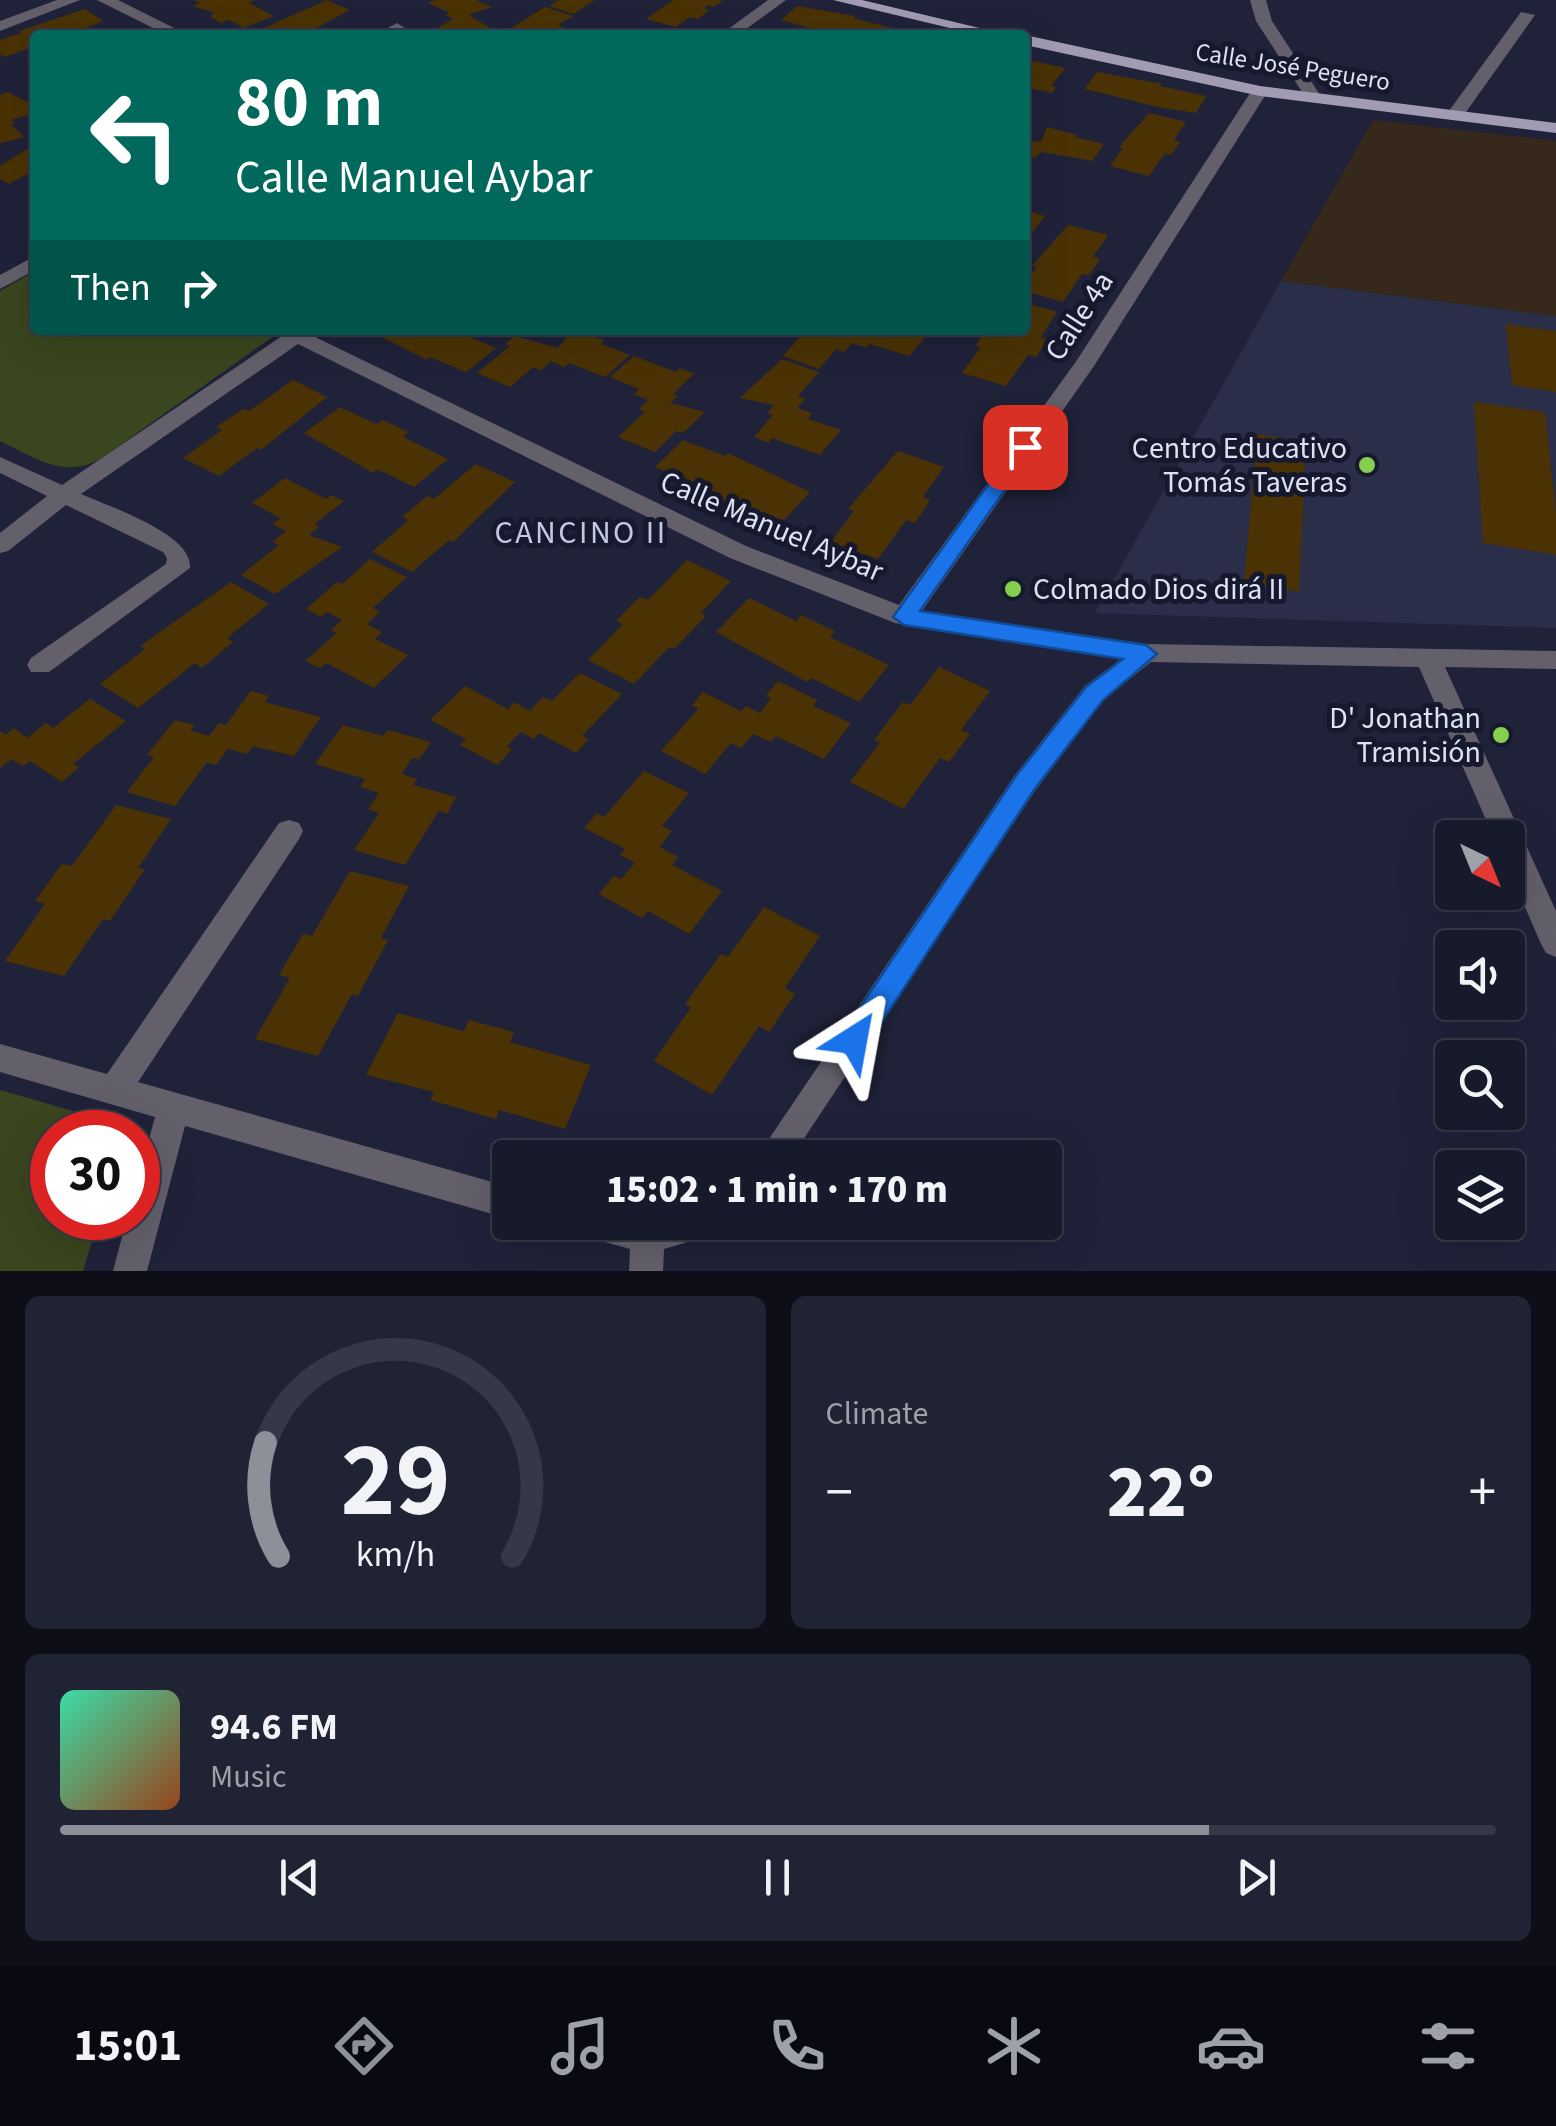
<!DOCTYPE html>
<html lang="en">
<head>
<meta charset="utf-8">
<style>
	:root { --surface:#171a2b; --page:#202333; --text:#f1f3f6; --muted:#9ea1a9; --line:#363847; --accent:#8c9099 }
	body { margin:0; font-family:"Source Sans 3",sans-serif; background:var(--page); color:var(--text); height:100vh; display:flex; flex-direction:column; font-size:38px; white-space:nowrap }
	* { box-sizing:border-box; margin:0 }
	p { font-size:32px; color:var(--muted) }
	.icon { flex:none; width:55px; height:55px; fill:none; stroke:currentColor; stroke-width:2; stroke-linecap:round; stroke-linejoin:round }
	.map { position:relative; height:1271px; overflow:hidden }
	.sheet { display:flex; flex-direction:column; gap:25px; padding:25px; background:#0d0e18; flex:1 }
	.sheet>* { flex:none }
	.top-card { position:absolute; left:30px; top:30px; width:1000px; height:305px; border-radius:10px; box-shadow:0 10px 40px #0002,0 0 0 2px var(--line); background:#00695c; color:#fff; overflow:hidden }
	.needle { width:65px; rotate:137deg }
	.buttons { position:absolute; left:1435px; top:820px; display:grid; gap:20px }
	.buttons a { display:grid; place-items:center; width:90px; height:90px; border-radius:10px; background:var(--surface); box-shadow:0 10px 40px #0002,0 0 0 2px var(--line); font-size:50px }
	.speed { position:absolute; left:30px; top:1110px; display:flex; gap:20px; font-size:50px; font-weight:700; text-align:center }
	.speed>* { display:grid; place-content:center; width:130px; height:130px; border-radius:50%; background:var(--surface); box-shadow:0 10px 40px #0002,0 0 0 2px var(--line); line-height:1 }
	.speed .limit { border:15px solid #d22; background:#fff; color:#111 }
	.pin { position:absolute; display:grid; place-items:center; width:85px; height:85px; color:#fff; margin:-42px; border-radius:20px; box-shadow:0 5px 15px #0006 }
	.me { position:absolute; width:110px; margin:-55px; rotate:34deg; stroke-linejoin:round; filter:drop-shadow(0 0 8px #0008) }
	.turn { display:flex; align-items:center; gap:35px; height:210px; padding:0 40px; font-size:45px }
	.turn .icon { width:130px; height:130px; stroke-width:2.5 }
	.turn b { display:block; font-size:70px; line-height:85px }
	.then { display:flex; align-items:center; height:95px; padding:0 40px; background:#0003; gap:20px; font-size:38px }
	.big { font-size:75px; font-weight:800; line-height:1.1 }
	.sheet .card { flex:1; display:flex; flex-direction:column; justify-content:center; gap:15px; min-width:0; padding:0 35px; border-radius:15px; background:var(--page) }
	.sheet .dial { align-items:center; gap:0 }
	.dial svg { height:260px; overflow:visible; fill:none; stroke:var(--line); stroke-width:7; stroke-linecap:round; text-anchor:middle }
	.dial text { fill:var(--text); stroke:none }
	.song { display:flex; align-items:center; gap:30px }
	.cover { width:120px; height:120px; border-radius:15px; background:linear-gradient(135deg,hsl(160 70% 55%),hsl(20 70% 35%)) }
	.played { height:10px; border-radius:5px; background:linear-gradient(90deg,var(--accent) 80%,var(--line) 80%) }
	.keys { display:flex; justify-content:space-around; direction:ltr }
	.heat { display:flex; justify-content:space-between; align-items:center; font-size:55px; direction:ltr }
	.sheet .tiles { flex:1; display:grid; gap:25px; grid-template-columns:1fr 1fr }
	.card:last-child { grid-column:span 2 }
	.trip { position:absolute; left:492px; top:1140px; width:570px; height:100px; border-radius:10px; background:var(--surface); box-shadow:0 10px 40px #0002,0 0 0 2px var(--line); font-weight:800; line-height:100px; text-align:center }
	.dock { display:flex; height:160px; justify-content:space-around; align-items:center; background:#090a11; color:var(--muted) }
	.dock .icon { width:70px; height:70px }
	.dock .current { color:var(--accent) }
	.dock b { font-size:45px; color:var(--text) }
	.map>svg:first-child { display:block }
</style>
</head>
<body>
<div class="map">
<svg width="1556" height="1271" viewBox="0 0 1556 1271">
	<rect width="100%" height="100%" fill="#1f2239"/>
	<path fill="#2a2e49" d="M1281 281 1556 316V628L1095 613Z"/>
	<path fill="#36291b" d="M1373 120 1556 141V316L1281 281Z"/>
	<g fill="#3a461e">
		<path d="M35 271V330H282L102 458C65 480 35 458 0 441V291Z"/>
		<path d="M0 1090 125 1126 123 1132H52V1218H99L83 1271H0Z"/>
	</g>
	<g fill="#4a3204">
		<path d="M194 0H255L249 3 274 16 244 28 229 20 221 23 209 16 215 13 192 6 200 3Z"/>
		<path d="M327 0 350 10 305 34 248 35Z"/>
		<path d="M435 0H476L492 7 469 15 490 28 469 35H426L453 19 445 15 450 13 428 3Z"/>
		<path d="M559 0H595L573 14 549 6Z"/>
		<path d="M673 0H723L714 7 708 5 704 8 709 10 698 19 690 17 676 27 646 19Z"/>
		<path d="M797 6 855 16 853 18 892 28 885 35H835L781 20Z"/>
		<path d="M545 7 573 16 558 25 565 28 553 35H500Z"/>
		<path d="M85 9 103 21 70 35H35V46L5 57 0 54V40L21 33 19 31Z"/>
		<path d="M1033 61 1065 68 1051 86 1056 87 1052 93 1025 87V72Z"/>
		<path d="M1097 72 1163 84 1160 86 1206 96 1196 113 1158 107 1085 89Z"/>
		<path d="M8 92 35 106V113L11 120 16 124 11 125 25 137 0 143V95Z"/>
		<path d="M1149 113 1186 122 1174 140 1180 142 1171 155 1165 153 1149 176 1110 166 1123 148 1119 147Z"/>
		<path d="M1047 127 1077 135 1075 137 1104 144 1092 161 1041 152 1035 158 1028 157 1025 161V141L1041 142Z"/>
		<path d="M35 144V170L9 184 0 179V166Z"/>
		<path d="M1025 210 1045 216 1031 234 1025 232Z"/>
		<path d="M1068 225 1108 235 1093 257 1100 259 1089 275 1082 274 1063 302 1025 291V283L1037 267 1032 266Z"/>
		<path d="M1025 303 1057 312 1041 337 1048 339 1036 357 1028 355 1006 386 962 373 980 348 975 346 987 330H1025Z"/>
		<path d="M1506 324 1556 331V392L1512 385Z"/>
		<path d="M368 330H453L496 348 466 372 430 357 427 360Z"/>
		<path d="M573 330 604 340 601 344 630 355 605 377 569 363 564 367 551 361 541 370 533 367 510 387 477 373 510 346 505 344 515 336 558 348Z"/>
		<path d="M806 330H914L928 334 909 356 870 344 867 348 852 343 844 352 836 349 819 369 783 356Z"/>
		<path d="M634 356 676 372 680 368 694 374 673 394 678 396 670 403 705 412 683 433 676 431 655 452 618 437 645 412 639 409 648 400 634 394 639 389 610 377Z"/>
		<path d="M782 359 819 372 798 396 805 399 797 408 812 413 808 419 841 430 820 455 772 438 769 443 754 437 773 415 767 413 774 405 740 398Z"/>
		<path d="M293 380 327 397 261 450 257 448 219 476 183 458 222 430 216 427 243 409 249 411Z"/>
		<path d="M1474 402 1545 412 1556 512V555L1483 543Z"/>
		<path d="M340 407 376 424 383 420 408 432 403 437 448 459 414 487 377 469 373 473 304 433Z"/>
		<path d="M1257 434 1306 442 1299 592 1244 582Z"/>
		<path d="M683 440 725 456 728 453 810 492 783 521 738 502 733 507 702 494 707 489 655 467Z"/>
		<path d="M898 451 944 467 923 497 930 500 915 523 906 520 878 559 831 542 854 511 848 509Z"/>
		<path d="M476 464 515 482 453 542 449 540 412 572 372 552 409 520 402 517 427 496 434 499Z"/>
		<path d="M285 478 326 499 331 495 344 501 315 524 319 527 309 535 342 547 275 594 241 575 279 545 272 542 286 531 272 524 280 518 252 503Z"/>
		<path d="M370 559 407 577 373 608 380 612 367 624 382 632 375 639 408 655 374 688 326 663 320 668 305 661 337 633 331 630 342 620 327 612 321 617 306 609 337 582 342 584Z"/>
		<path d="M687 560 731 581 701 613 706 616 674 649 669 647 634 684 588 660 623 624 616 621 640 597 648 600Z"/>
		<path d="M231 582 269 604 227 638 233 642 202 668 195 663 138 708 100 684 145 649 140 646Z"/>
		<path d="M749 598 796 621 801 615 835 631 830 637 889 665 859 702 811 678 807 682 716 632Z"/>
		<path d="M939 667 990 691 961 730 970 734 949 762 940 758 903 809 850 782 880 742 874 740 903 702 910 705Z"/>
		<path d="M580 673 622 694 582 736 589 739 576 753 539 733 534 739 521 732 507 746 512 749 498 765 460 745 466 739 430 720 465 686 508 709 514 702 530 711 543 697 552 701Z"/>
		<path d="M778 681 817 700 813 706 851 723 824 759 776 736 771 742 753 734 741 748 731 743 705 774 661 751 698 709 692 705 703 692 741 711 746 706 760 713 771 698 766 696Z"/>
		<path d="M251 691 269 696 264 702 321 717 294 756 253 746 247 754 228 749 216 765 207 762 175 806 127 792 154 757 147 755 175 720 195 725 190 730 209 736 219 723 226 725Z"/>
		<path d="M90 699 126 721 73 764 79 767 62 782 30 761 23 766 11 759 0 768V731L6 735 14 728 27 738 46 723 53 728Z"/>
		<path d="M343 725 383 736 388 730 431 742 419 760 412 758 402 774 417 779 413 785 456 797 447 814 439 811 405 865 354 850 379 813 368 809 379 793 360 787 365 779 315 764Z"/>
		<path d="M644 771 689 793 662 826 672 831 660 847 678 857 672 865 722 891 689 934 648 911 642 918 599 894 614 876 621 879 635 863 620 855 625 849 584 828 597 813 604 817Z"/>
		<path d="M116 805 171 819 138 868 145 869 110 921 103 919 64 976 5 961 45 904 35 901 62 864 72 866Z"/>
		<path d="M350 871 409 886 381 938 388 940 358 996 352 994 318 1056 255 1039 290 978 279 975 303 934 312 936Z"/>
		<path d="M764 907 820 936 785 988 795 994 769 1032 759 1026 712 1095 654 1061 691 1007 685 1004 721 954 728 957Z"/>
		<path d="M398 1013 464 1031 469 1020 514 1032 510 1042 591 1065 565 1129 499 1110 496 1119 430 1100 434 1092 366 1075Z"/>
	</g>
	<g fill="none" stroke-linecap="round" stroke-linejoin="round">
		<g fill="#63606c" fill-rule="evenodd">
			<path d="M57 0H80L0 31V21Z"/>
			<path d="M97 0H118L188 35H167Z"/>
			<path d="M768 0H786L738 35H720Z"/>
			<path d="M1250 0H1266L1272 21 1322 98 1320 102 1306 98 1256 21Z"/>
			<path d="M1521 12 1535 15 1461 119H1449L1446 115Z"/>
			<path d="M397 23 405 28 403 31 375 35Z"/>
			<path d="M1254 87 1268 91 1094 366 922 611 1146 644 1556 651V669L1445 667 1556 911V957L1546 953 1541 944 1508 868V838H1494L1419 667 1151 662 1103 700 1035 791 791 1158H756L1015 775 1085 686 1121 659 895 623 730 558 298 344 81 494C110 507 193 534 190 568L49 672H31L27 665 31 658 166 564 167 558 163 552 66 505 8 551 0 553V533L47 496 0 473V457L62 485 291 330H315L311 335 746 546 899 605 1075 363Z"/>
			<path d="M35 256V270L0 289V275Z"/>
			<path d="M289 820 299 823 303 831 299 839 138 1082 510 1187V1219L185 1126 147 1271H113L127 1218H138V1180L155 1117 0 1072V1044L107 1074 279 823Z"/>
			<path d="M572 1222H719L714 1234 664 1249 663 1271H629L630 1249 577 1234Z"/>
		</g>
		<g fill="#a19cb4" fill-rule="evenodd">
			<path d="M833 0H862L1009 35H979Z"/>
			<path d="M1025 35 1260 86 1556 123V133L1260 96 1025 45Z"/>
		</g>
	</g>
	<path fill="#1a73e8" stroke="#114b97" stroke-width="2.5" d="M1025 441 1035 447 920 611 1146 645 1157 654 1103 700 1034 790 864 1049 854 1053 844 1049 840 1040 844 1031 1016 776 1086 687 1123 659 904 625 893 617 1018 443Z"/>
	<g fill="#84cf4d" stroke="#16192e" stroke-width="4">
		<circle cx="1367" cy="465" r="10"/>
		<circle cx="1013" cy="589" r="10"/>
		<circle cx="1501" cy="735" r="10"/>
	</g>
	<g text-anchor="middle" stroke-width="10" stroke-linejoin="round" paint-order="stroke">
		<g font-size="25" fill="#dde1f0" stroke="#16192e">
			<text transform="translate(1293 66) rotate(9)" y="9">Calle José Peguero</text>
		</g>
		<g font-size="30" fill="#dde1f0" stroke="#16192e">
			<text transform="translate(1079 316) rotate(-57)" y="10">Calle 4a</text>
			<text transform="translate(772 526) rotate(23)" y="10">Calle Manuel Aybar</text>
		</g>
		<g font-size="30" fill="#dde1f0" stroke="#16192e" text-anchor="end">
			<text x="1347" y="458">Centro Educativo<tspan x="1347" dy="34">Tomás Taveras</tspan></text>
			<text x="1033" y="599" text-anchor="start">Colmado Dios dirá II</text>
			<text x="1481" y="728">D' Jonathan<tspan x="1481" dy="34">Tramisión</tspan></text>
		</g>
		<g font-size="32" letter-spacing="2.5" fill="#c1c7e5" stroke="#16192e">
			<text x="581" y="543">CANCINO II</text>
		</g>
	</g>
</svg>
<div class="buttons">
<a><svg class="needle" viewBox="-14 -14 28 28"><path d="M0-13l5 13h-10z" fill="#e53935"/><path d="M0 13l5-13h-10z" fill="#9ea1a9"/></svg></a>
<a><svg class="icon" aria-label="sound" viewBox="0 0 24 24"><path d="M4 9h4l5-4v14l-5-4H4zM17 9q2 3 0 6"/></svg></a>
<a><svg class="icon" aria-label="search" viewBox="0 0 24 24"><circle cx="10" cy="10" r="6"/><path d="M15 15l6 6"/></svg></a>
<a><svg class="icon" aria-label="layers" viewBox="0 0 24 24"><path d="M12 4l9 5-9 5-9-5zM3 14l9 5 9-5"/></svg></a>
</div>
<div class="speed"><div class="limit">30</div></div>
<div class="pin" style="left:1025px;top:447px;background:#d93025"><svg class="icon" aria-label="arrive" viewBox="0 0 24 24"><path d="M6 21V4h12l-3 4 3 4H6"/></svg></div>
<svg class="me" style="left:854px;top:1040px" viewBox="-20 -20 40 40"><path d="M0-17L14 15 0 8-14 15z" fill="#1a73e8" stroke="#fff" stroke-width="4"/></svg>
<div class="trip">15:02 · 1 min · 170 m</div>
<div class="top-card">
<div class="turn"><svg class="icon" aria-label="left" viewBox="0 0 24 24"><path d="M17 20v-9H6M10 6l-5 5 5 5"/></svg><div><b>80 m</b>Calle Manuel Aybar</div></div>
<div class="then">Then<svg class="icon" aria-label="right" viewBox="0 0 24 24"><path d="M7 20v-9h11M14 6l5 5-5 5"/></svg></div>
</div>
</div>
<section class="sheet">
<div class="tiles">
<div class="card dial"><svg viewBox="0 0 100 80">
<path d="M14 69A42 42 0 1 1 86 69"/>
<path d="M14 69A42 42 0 0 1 10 34" stroke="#8c9099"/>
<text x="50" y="56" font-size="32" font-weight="700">29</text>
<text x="50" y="72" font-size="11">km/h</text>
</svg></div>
<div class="card"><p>Climate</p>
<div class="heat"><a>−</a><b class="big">22°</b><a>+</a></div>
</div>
<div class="card">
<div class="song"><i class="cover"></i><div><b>94.6 FM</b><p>Music</p></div></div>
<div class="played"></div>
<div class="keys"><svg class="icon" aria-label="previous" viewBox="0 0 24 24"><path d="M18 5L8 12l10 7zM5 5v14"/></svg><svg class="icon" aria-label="pause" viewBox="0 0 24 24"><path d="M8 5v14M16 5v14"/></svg><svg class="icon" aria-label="next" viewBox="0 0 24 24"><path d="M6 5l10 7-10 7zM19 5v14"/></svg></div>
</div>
</div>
</section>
<nav class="dock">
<b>15:01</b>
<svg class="icon current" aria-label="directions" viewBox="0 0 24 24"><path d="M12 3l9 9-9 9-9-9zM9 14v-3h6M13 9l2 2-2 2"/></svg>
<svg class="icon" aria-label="music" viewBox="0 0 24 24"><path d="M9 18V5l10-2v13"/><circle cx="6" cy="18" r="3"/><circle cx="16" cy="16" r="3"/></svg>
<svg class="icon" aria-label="phone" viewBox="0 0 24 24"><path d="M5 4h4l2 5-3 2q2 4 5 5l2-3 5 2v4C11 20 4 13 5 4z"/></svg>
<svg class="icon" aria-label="climate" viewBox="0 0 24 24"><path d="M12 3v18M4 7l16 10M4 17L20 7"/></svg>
<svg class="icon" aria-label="car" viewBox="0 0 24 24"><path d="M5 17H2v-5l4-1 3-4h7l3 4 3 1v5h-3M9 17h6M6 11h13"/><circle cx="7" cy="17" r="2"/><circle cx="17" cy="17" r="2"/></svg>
<svg class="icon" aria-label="filters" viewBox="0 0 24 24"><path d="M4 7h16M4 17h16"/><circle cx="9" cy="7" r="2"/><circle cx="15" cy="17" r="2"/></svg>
</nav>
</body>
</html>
